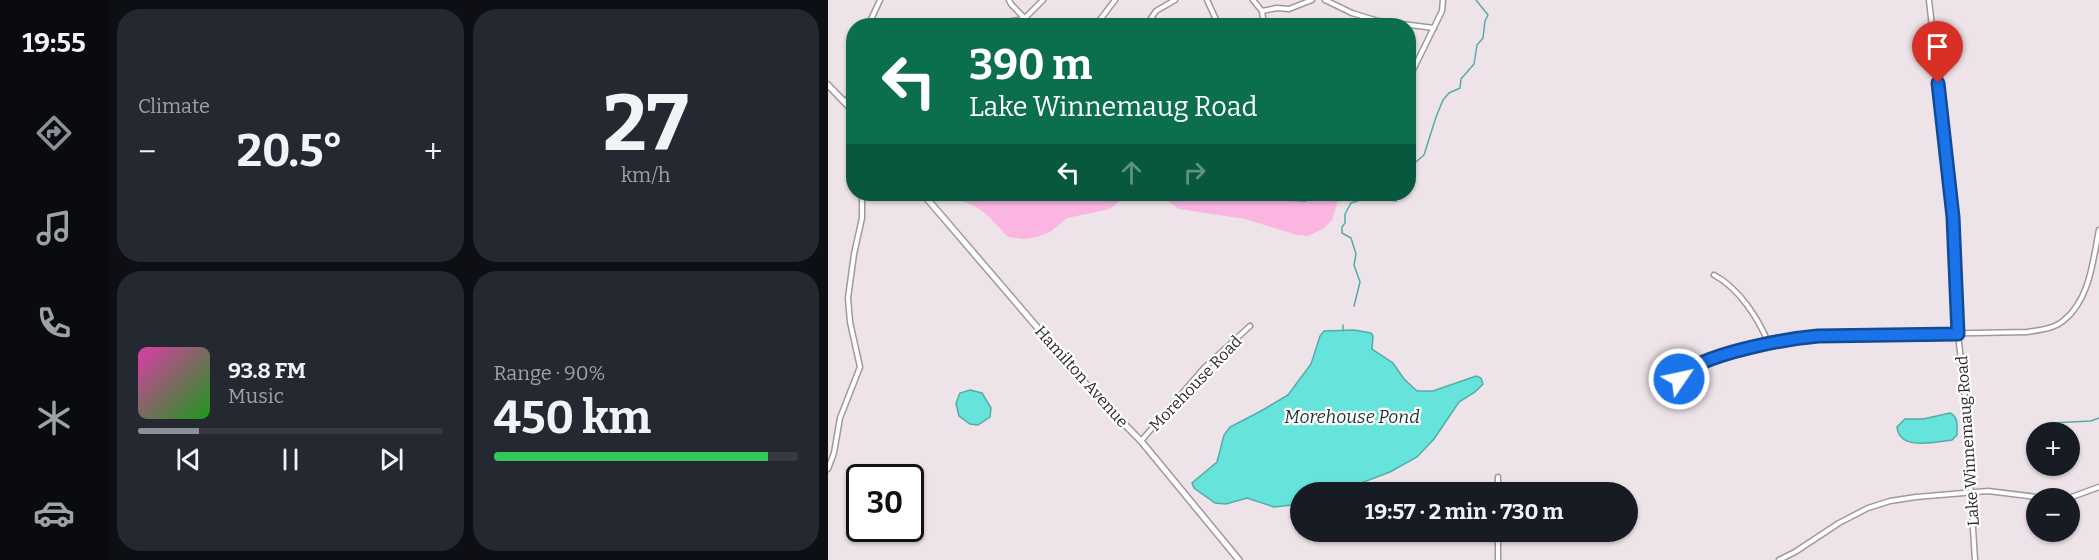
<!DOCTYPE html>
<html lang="en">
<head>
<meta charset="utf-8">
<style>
	:root { --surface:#171b24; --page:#242831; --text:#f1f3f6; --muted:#9ea1a6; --line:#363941; --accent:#8c9099 }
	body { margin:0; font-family:Bitter,serif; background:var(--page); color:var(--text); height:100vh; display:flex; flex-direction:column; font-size:22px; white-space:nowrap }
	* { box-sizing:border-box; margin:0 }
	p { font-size:20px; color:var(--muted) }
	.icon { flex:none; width:33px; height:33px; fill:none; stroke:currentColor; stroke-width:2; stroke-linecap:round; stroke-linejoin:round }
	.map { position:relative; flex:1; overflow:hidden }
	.panel { display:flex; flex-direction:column; gap:9px; padding:9px; background:#0d0f14; width:720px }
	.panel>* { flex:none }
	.hud { position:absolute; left:18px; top:18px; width:570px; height:183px; border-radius:24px; box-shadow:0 2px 4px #0004; background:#0b6e4f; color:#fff; overflow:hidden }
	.fabs { position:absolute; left:1198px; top:422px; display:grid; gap:12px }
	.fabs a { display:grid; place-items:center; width:54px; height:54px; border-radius:50%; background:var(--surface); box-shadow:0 2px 4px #0004; font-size:30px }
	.speed { position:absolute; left:18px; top:464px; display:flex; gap:12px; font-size:30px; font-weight:700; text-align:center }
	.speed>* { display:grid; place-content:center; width:78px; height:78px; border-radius:50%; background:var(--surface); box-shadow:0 2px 4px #0004; line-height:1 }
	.speed .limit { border:3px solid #111; border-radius:9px; background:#fff; color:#111 }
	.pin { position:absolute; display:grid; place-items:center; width:51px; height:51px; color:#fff; margin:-62px -26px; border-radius:50% 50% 50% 0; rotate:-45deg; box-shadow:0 0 6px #0007 }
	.pin .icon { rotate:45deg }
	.me { position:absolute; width:66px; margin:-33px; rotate:56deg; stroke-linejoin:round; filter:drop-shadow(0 0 4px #0008) }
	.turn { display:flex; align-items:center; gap:21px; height:126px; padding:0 24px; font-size:27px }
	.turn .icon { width:78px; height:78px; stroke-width:2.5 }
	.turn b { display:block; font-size:42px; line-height:51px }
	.lanes { display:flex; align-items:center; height:57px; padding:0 24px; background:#0003; justify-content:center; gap:30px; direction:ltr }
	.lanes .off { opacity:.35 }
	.big { font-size:45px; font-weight:700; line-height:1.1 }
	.panel .card { flex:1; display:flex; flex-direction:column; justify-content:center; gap:9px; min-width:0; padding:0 21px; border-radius:24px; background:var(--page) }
	.panel .dial { align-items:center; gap:0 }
	.dial b { font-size:78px; line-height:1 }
	.song { display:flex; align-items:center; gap:18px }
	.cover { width:72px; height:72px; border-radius:9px; background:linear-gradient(135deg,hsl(320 70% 55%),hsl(120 70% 35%)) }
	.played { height:6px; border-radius:3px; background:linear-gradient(90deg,var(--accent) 20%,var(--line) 20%) }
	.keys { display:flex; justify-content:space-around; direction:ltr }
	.heat { display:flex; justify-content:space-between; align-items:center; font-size:33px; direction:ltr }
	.charge { height:9px; border-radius:4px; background:linear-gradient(90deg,#34c759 90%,var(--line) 0) }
	.panel .tiles { flex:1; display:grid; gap:9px; grid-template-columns:repeat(2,1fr) }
	.trip { position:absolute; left:462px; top:482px; width:348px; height:60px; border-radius:30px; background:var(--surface); box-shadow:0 2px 4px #0004; font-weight:700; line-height:60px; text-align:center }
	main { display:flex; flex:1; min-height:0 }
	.tabs { display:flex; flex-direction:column; width:108px; justify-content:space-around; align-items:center; background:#090b0e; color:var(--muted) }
	.tabs .icon { width:42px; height:42px }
	.tabs .current { color:var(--accent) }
	.tabs b { font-size:27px; color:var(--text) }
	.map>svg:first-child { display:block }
</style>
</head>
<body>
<main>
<nav class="tabs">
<b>19:55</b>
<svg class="icon current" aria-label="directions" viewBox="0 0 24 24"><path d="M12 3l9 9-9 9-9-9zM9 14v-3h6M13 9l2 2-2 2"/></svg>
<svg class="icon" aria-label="music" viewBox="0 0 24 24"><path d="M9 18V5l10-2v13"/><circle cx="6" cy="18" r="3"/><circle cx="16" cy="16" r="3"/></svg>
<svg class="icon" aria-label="phone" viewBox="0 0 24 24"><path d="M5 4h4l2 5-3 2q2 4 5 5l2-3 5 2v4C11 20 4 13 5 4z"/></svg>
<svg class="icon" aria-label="climate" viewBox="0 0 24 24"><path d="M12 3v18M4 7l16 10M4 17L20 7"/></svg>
<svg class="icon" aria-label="car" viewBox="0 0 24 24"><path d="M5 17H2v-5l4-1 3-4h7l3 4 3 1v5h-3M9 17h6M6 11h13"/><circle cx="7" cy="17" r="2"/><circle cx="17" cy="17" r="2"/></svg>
</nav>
<section class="panel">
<div class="tiles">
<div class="card"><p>Climate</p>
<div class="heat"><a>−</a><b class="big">20.5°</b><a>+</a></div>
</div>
<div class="card dial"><b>27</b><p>km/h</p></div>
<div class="card">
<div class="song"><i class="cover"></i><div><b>93.8 FM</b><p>Music</p></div></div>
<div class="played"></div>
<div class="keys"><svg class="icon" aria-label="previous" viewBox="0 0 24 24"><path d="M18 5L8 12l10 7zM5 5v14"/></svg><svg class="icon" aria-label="pause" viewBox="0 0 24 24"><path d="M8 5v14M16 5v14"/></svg><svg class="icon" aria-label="next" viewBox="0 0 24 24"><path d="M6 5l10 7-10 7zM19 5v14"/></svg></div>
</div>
<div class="card"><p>Range · 90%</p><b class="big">450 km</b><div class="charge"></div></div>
</div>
</section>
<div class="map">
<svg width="1271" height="560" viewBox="0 0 1271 560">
	<rect width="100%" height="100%" fill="#eee3e9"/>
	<g fill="#fab6e1">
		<path d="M120 194H328L314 200 292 201 282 209 239 218 222 232 209 237 195 239 180 237C168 225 159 211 142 204 132 199 129 203 120 194Z"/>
		<path d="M330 194H507L510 200 504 220 495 229 480 236 469 235 417 219 351 209Z"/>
	</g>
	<g fill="#66e3da" stroke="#55aca6" stroke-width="1.5">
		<path d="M526 330 543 333 545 336 544 349 565 363 576 379 589 391H605L648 376 653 378 655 384 647 392 631 402 606 439 589 457 562 472 509 492H472V504L446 507 419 498 398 504 387 503 366 488 364 483 389 462 396 435 402 427 433 411 460 395 483 364 492 336 496 331Z"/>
		<path d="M142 390 154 393 163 408 162 417 150 425 142 424 131 416 128 403 132 393Z"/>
		<path d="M1122 413C1131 417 1129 427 1129 435L1124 440C1107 442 1071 451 1069 427L1077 419H1095Z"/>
	</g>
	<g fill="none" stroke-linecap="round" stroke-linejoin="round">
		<g stroke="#55aca6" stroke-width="1.5">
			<path d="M580 169 596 155 608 117 615 100 621 93 632 88 633 79 646 64 649 45 655 38 657 21 660 15 648 0"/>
			<path d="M446 194 458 200 478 201 481 197 507 194"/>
			<path d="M526 306 532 282 526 265 528 254 523 238 514 233V227L517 223V214L523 203 535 199 552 198 568 201 570 194"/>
			<path d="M515 331V325"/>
			<path d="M1218 432 1223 423 1263 421 1271 418"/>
		</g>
		<g stroke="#a1989d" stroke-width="7">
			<g id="minor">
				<path d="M181 0 183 4 204 26"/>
				<path d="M379 0 391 26"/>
				<path d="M425 0 434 11 436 26"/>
				<path d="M497 0 524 13 550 21 606 28"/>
				<path d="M1101 0 1125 217 1130 334 1136 387 1147 560"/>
				<path d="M434 11 449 8 461 9 484 0"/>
				<path d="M271 21 277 26"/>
				<path d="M40 26 52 0"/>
				<path d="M155 26 196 19 215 0"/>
				<path d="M264 26 271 21 287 0"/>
				<path d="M318 26 328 11 347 0"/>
				<path d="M380 26 389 21"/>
				<path d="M580 95 585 70 614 11 615 0"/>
				<path d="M17 103 26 90"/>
				<path d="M26 126V138"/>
				<path d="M886 275C911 288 930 318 941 344"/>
				<path d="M851 379C856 375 860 370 865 367 895 351 956 339 990 336L1199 332C1212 330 1225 329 1235 321 1262 300 1265 260 1271 230"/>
				<path d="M313 441 376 368 422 326"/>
				<path d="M0 469 6 453 12 418 32 367 22 322 20 298 26 254 34 218V194"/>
				<path d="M670 477V492"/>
				<path d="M1241 498 1271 487"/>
				<path d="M670 531V560"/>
				<path d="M951 560 967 552 1011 523 1040 508 1062 501 1088 497 1160 491 1217 498"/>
			</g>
		</g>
		<g stroke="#a1989d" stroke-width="8">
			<g id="tertiary">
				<path d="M0 85 26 112"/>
				<path d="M95 194 262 389 313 441 411 560"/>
			</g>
		</g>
		<use href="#minor" stroke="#fff" stroke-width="4"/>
		<use href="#tertiary" stroke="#fff" stroke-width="5"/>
	</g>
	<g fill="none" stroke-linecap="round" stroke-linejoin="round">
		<g stroke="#114b97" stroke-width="15">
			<path id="route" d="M851 379C856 375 860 370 865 367 895 351 956 339 990 336L1130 334 1125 217 1110 83"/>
		</g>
		<use href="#route" stroke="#1a73e8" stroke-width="10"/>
	</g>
	<g text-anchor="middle" stroke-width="4.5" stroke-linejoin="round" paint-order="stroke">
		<g font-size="16" fill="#2e2a2c" stroke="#fff">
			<text transform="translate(254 376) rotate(48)" y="6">Hamilton Avenue</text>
			<text transform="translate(367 383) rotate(-46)" y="6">Morehouse Road</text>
			<text transform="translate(1139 441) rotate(-94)" y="6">Lake Winnemaug Road</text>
		</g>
		<g font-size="18" font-style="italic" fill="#1e3432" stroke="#fff">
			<text x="524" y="423">Morehouse Pond</text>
		</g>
	</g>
</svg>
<div class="fabs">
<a>+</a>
<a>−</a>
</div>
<div class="speed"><div class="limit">30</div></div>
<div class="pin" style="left:1110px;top:83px;background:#d93025"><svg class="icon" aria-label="arrive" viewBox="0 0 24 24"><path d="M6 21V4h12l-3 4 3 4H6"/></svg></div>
<svg class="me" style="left:851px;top:379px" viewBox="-20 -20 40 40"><circle r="17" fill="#1a73e8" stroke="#fff" stroke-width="3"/><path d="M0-11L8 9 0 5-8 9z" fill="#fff"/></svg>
<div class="trip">19:57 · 2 min · 730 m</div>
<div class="hud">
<div class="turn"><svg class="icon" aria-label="left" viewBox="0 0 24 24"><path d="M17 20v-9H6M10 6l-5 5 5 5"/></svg><div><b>390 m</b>Lake Winnemaug Road</div></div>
<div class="lanes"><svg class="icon" aria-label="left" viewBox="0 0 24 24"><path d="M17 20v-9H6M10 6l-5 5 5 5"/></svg><svg class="icon off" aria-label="ahead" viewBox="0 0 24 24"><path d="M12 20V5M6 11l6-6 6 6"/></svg><svg class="icon off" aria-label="right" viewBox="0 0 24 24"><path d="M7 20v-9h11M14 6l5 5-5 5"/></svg></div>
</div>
</div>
</main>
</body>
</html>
